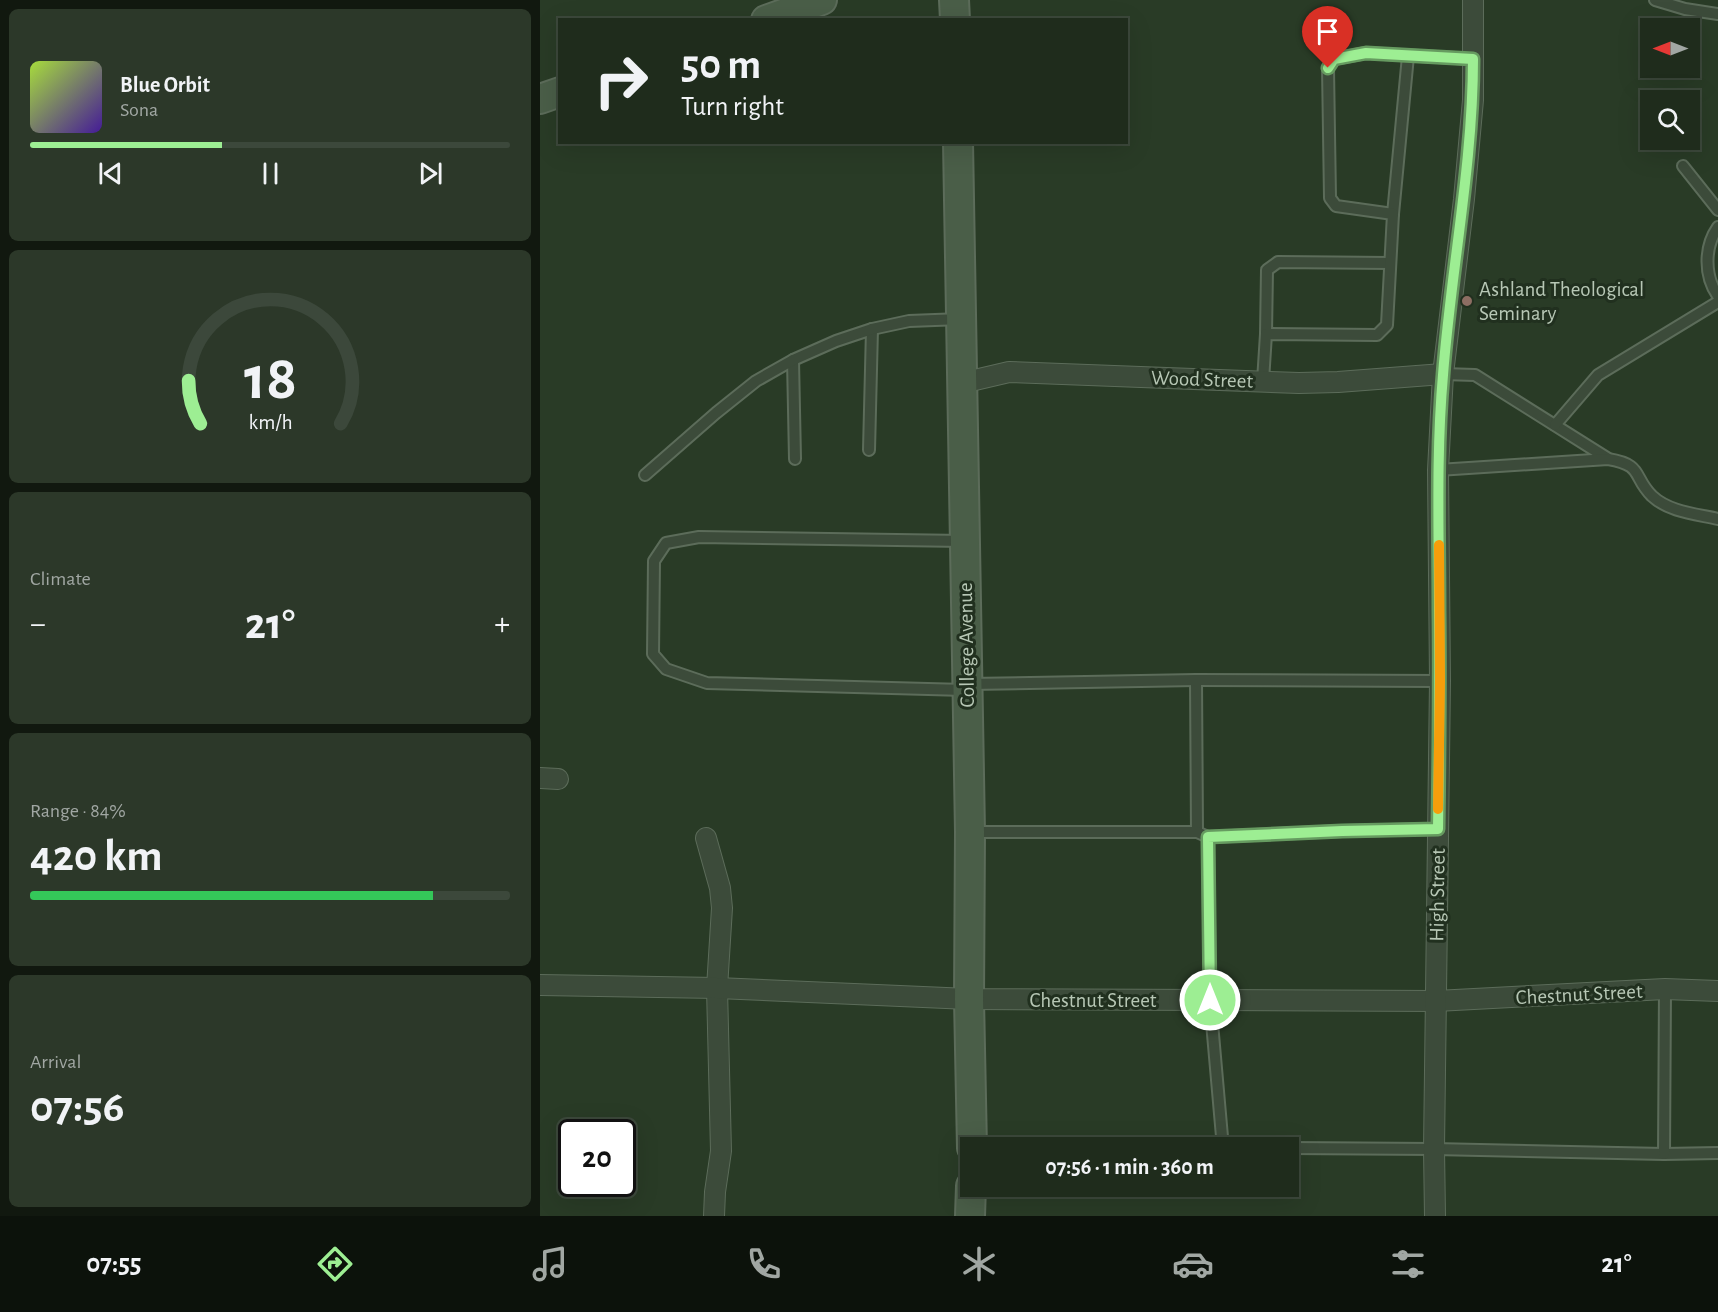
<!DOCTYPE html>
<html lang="en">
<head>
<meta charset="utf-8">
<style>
	:root { --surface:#1f2c1c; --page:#2c3829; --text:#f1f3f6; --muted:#a1a7a3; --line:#3c483b; --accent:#9dee93 }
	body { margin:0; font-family:"Alegreya Sans",sans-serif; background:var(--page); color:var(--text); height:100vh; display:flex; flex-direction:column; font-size:22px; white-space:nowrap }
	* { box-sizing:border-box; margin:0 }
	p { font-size:20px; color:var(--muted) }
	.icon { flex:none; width:33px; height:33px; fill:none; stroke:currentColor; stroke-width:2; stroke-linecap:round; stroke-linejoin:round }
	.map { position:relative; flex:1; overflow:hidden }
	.sheet { display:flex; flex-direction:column; gap:9px; padding:9px; background:#11180f; width:540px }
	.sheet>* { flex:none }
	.guide { position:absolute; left:18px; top:18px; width:570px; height:126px; border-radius:0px; box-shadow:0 6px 24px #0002,0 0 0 2px var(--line); background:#1f2c1c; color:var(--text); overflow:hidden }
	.needle { width:39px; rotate:270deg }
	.tools { position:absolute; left:1100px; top:18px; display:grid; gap:12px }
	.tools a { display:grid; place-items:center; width:60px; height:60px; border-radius:0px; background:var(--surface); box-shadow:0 6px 24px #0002,0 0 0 2px var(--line); font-size:30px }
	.speed { position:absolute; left:18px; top:1119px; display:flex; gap:12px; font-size:30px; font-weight:700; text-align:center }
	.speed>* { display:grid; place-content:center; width:78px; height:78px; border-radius:50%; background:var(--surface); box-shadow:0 6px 24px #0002,0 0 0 2px var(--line); line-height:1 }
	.speed .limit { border:3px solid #111; border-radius:9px; background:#fff; color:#111 }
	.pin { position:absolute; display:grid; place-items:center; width:51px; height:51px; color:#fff; margin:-62px -26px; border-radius:50% 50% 50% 0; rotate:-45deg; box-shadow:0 0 6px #0007 }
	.pin .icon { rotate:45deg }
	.me { position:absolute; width:66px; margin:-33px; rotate:0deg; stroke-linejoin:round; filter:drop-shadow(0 0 4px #0008) }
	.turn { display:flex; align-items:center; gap:21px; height:126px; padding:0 24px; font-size:27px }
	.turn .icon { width:78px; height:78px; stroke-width:2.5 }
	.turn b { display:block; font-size:42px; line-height:51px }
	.big { font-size:45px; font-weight:700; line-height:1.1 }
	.sheet .card { flex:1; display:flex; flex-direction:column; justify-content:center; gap:9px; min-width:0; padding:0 21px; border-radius:9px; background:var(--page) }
	.sheet .dial { align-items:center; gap:0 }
	.dial svg { height:156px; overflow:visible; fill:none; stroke:var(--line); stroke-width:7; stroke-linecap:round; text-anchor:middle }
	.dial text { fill:var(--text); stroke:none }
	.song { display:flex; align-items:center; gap:18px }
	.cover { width:72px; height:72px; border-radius:9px; background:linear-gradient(135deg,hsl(80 70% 55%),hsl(260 70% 35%)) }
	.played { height:6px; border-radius:3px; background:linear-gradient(90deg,var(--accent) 40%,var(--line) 40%) }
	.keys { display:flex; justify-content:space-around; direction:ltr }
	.heat { display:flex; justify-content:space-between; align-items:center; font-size:33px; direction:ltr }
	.charge { height:9px; border-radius:4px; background:linear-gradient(90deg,#34c759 84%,var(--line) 0) }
	.trip { position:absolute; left:420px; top:1137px; width:339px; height:60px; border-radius:0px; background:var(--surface); box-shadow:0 6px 24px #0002,0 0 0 2px var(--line); font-weight:700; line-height:60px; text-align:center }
	.tab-bar { display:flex; height:96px; justify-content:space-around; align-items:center; background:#0c120b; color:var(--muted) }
	.tab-bar .icon { width:42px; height:42px }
	.tab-bar .selected { color:var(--accent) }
	.tab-bar b { font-size:27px; color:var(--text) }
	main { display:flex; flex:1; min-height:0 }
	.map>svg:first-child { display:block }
</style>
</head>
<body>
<main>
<section class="sheet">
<div class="card">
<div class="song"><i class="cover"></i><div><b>Blue Orbit</b><p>Sona</p></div></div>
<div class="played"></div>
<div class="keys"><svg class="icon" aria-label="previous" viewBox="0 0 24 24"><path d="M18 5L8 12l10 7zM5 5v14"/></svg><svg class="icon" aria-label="pause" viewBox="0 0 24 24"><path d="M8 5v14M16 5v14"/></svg><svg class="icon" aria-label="next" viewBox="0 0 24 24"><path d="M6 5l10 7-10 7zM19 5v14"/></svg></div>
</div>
<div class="card dial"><svg viewBox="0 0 100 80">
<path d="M14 69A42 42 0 1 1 86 69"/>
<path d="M14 69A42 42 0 0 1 8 47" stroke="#9dee93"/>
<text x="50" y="56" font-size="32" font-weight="700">18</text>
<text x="50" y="72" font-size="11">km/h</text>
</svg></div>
<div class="card"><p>Climate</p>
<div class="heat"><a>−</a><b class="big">21°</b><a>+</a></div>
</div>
<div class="card"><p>Range · 84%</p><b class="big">420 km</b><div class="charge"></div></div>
<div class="card"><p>Arrival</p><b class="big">07:56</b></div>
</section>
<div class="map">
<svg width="1178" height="1216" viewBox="0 0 1178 1216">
	<rect width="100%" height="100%" fill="#293b26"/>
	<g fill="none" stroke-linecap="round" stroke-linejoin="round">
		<g stroke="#5c6c5a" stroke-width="14">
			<g id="lane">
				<path d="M1115 0 1145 9 1178 14"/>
				<path d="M1143 166 1178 210"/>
				<path d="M853 214 868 56"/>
				<path d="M1178 227C1164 247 1164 276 1178 296"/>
				<path d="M726 334 727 270 738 262 850 263"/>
				<path d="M253 360 255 459"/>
				<path d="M903 374 935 375 1067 458"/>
				<path d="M723 381 726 334 837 335 847 325 853 214 796 206 790 198 788 68 794 59 826 53 933 59"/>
				<path d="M1015 425 1058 375 1178 302"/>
				<path d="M329 450 332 329"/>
				<path d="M898 470 1068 459C1104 465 1092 476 1112 496 1129 512 1156 514 1178 519"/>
				<path d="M105 475 176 413 216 381 253 360 296 341 332 329 369 321 421 319"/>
				<path d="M424 541 159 537 126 543 114 561 113 654 126 669 167 683 425 690"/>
				<path d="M656 680 657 832"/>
				<path d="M429 684 656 680 900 681"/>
				<path d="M431 832H657L668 837 802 831 898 829"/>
				<path d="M668 837 670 1000 683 1148"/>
				<path d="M748 1148 894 1149 1124 1154 1178 1153"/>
				<path d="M1124 1154 1125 989"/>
			</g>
		</g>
		<g stroke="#5c6c5a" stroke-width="22">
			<g id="street">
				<path d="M422 383 469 372 759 383 798 382 903 374"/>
				<path d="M0 778 18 779"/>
				<path d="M166 838 180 888 182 908 177 988 181 1151 175 1192 174 1216"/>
				<path d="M0 985 177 988 429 999 670 1000 896 1001 1125 989 1178 991"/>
				<path d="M895 1216 894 1149 900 681 898 470 903 374 924 199 933 100V0"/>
			</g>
		</g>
		<g stroke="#5c6c5a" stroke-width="32">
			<g id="secondary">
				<path d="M414 0 415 20"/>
				<path d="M226 20 282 0"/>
				<path d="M0 99 20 92"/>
				<path d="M418 142 430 832 429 999 432 1148"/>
				<path d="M430 1216 431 1186"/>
			</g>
		</g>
		<use href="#lane" stroke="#3c4b3a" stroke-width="10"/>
		<use href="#street" stroke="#3c4b3a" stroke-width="20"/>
		<use href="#secondary" stroke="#4a5e48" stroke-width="28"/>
	</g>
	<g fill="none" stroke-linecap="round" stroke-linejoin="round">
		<g stroke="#669b60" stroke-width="15">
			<path id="route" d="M670 1000 668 837 802 831 898 829C899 756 900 684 899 611 899 532 896 454 903 375 911 269 933 165 933 59L826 53 794 59 788 68"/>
		</g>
		<use href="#route" stroke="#9dee93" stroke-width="10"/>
		<path stroke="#f59e0b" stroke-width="10" d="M898 809 900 681 899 545"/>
	</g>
	<circle fill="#8d6e63" stroke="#21301f" stroke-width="2" cx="927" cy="301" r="6"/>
	<g text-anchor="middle" stroke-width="6" stroke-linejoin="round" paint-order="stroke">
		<g font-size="21" fill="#b7c7b5" stroke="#21301f" text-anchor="start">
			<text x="939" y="296">Ashland Theological<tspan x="939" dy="24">Seminary</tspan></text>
		</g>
		<g font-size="21" fill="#b7c7b5" stroke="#21301f">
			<text transform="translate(662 379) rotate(2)" y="7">Wood Street</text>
			<text transform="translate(426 645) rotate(-91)" y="7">College Avenue</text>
			<text transform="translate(897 895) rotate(-89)" y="7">High Street</text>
			<text transform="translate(1039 994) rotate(-3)" y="7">Chestnut Street</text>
			<text x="553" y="1007">Chestnut Street</text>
		</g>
	</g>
</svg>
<div class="tools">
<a><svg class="needle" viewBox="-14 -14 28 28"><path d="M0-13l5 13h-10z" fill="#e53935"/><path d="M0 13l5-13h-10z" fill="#a1a7a3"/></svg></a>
<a><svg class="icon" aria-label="search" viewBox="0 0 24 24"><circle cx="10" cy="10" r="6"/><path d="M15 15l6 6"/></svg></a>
</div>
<div class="speed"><div class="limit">20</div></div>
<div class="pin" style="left:788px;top:68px;background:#d93025"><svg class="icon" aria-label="arrive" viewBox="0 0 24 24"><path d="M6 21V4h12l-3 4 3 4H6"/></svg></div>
<svg class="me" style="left:670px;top:1000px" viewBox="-20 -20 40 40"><circle r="17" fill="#9dee93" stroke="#fff" stroke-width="3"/><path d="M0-11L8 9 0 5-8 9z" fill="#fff"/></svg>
<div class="trip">07:56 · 1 min · 360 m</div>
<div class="guide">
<div class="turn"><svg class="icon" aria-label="right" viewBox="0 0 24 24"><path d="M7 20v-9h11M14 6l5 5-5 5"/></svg><div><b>50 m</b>Turn right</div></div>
</div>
</div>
</main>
<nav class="tab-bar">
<b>07:55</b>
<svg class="icon selected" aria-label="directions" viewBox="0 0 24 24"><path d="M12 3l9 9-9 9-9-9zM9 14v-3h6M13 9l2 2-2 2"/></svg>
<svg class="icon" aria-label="music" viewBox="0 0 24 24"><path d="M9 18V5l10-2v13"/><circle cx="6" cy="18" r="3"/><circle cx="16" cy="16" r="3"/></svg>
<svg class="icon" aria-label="phone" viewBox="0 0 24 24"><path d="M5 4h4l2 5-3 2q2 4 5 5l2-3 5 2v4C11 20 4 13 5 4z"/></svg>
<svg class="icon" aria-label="climate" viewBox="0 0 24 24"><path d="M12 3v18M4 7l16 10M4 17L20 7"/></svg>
<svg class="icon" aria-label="car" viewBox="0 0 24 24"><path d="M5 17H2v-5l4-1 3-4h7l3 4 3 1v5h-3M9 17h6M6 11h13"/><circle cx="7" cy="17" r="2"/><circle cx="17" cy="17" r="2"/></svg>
<svg class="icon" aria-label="filters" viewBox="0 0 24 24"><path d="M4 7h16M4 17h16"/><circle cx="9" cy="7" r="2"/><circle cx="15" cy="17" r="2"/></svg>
<b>21°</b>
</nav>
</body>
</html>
